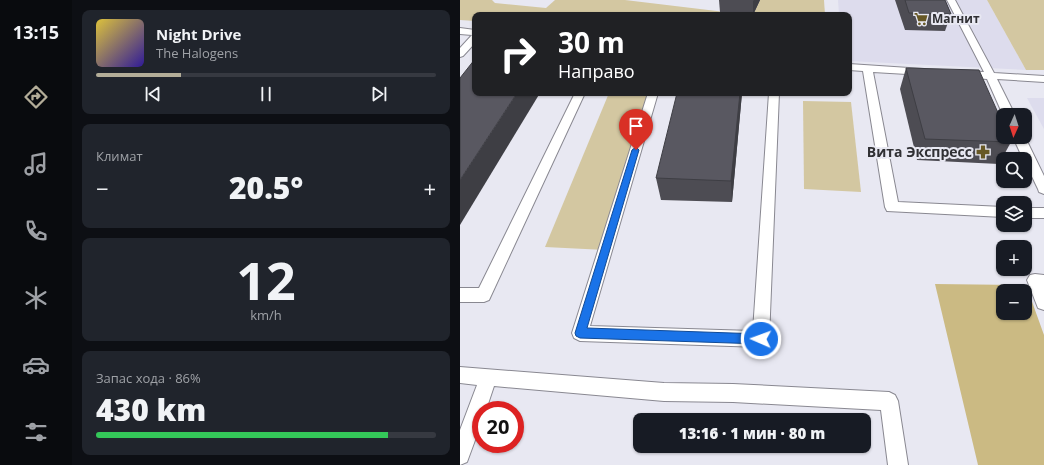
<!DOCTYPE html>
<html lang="ru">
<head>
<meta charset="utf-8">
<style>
	:root { --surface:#171b24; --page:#20242c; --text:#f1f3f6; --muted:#9ea1a6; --line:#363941; --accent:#b3ad98 }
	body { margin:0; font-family:"Open Sans",sans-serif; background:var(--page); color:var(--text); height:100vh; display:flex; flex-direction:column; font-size:15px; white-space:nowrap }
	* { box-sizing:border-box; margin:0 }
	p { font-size:13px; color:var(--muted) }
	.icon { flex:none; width:22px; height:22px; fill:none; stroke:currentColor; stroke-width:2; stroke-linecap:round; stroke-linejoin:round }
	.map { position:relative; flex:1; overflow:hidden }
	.side { display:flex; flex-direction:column; gap:10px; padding:10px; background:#0d0f14; width:388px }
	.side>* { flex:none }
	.guide { position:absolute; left:12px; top:12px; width:380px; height:84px; border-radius:8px; box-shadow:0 1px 3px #0004; background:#202124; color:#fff; overflow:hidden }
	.needle { width:26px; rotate:183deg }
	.tools { position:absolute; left:536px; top:108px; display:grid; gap:8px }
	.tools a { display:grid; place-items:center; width:36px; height:36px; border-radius:8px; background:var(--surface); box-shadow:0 1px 3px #0004; font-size:20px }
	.speed { position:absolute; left:12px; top:401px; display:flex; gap:8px; font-size:20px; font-weight:700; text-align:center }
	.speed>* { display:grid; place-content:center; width:52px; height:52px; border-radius:50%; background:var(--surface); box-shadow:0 1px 3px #0004; line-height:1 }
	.speed .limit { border:6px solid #d22; background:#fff; color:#111 }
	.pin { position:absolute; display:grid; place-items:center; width:34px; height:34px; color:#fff; margin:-41px -17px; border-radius:50% 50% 50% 0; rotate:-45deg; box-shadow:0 0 4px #0007 }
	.pin .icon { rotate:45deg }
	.me { position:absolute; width:44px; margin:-22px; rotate:272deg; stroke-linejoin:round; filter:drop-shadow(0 0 3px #0008) }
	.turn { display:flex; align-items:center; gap:14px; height:84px; padding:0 20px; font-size:18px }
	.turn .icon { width:52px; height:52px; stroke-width:2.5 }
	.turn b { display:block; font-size:28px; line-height:34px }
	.big { font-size:30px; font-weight:800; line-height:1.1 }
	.side .card { flex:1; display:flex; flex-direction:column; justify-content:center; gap:6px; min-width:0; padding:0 14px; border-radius:8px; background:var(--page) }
	.side .dial { align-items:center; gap:0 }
	.dial b { font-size:52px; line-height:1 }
	.song { display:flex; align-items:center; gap:12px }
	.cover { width:48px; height:48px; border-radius:6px; background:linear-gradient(135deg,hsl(50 70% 55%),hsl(250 70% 35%)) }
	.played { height:4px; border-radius:2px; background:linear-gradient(90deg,var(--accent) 25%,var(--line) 25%) }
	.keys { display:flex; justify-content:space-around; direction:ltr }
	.heat { display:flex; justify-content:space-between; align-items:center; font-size:22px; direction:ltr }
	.charge { height:6px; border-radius:3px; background:linear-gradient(90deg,#34c759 86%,var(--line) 0) }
	.trip { position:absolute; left:173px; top:413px; width:238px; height:40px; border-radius:8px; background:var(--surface); box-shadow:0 1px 3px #0004; font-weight:800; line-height:40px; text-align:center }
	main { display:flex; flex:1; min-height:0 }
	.menu { display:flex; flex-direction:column; width:72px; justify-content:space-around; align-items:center; background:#090b0e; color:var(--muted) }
	.menu .icon { width:28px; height:28px }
	.menu .selected { color:var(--accent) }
	.menu b { font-size:18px; color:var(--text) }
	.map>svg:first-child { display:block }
</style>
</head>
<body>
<main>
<nav class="menu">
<b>13:15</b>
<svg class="icon selected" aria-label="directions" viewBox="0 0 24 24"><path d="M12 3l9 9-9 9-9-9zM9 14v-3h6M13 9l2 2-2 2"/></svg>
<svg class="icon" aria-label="music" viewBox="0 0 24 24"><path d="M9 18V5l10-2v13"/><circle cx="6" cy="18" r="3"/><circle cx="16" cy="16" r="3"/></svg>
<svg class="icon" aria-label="phone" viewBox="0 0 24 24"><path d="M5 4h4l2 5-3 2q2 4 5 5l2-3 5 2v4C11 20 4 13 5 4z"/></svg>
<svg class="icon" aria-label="climate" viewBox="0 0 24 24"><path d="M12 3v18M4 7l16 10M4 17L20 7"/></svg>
<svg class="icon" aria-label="car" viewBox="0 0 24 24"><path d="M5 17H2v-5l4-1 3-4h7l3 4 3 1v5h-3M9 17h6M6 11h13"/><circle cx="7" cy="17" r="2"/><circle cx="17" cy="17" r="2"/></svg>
<svg class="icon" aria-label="filters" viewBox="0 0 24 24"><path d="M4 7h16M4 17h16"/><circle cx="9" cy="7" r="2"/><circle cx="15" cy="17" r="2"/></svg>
</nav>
<section class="side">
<div class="card">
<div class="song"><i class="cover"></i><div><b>Night Drive</b><p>The Halogens</p></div></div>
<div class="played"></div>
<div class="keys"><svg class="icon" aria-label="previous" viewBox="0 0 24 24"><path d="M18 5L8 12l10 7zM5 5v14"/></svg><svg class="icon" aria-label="pause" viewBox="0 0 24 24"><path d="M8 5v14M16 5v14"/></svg><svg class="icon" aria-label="next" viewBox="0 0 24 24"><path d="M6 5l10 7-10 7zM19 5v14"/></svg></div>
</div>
<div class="card"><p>Климат</p>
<div class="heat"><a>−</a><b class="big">20.5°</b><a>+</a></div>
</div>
<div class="card dial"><b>12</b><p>km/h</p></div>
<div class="card"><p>Запас хода · 86%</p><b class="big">430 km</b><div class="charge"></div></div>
</section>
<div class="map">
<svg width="584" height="465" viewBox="0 0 584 465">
	<rect width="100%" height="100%" fill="#e8e8f2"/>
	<g fill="#dddced">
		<path d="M378 0H527L566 70 389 61V15H379Z"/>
		<path d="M567 98H584V129Z"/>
	</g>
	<g fill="#d3c7a1">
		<path d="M0 0H32L35 3 86 8 95 0H165L290 15H15V21L0 20Z"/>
		<path d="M300 0H364L365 15H293Z"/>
		<path d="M527 0H584V70H566Z"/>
		<path d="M149 93H193L145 250 85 247Z"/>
		<path d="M343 101 391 102 401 192 344 189Z"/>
	</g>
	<path fill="#cbba83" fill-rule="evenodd" d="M475 284 566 285 584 335V465H518ZM543 291H565V313H543Z"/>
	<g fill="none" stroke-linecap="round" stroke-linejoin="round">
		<g stroke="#898891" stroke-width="2">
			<g id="lane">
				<path d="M487 0H495L534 73 584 76V82L537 79 555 115H543L527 79 503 77 498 74 503 71 524 72Z"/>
				<path d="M0 28 15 30V43L3 56 0 57V48L12 35 0 34Z"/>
				<path d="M389 64 464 69 469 72 464 75 413 72 438 202 543 207V217L427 211 425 207 403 71 389 70Z"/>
				<path d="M115 93H125L29 300 24 302H0V288H19Z"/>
				<path d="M188 93H198L130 326 293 331 309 93H319L309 339 307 344 301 347 120 341 114 338 112 333Z"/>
				<path d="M553 137H565L584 176V194L579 192 578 189 565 162V159H563Z"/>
				<rect x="565" y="208" width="19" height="10"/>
				<path d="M575 274 584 275V310L578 308 567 280 570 275Z"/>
				<path d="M0 367 204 383 273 384 429 392 435 395 438 401 448 465H428L421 410 273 402 204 401 34 386 26 410H21V424L7 462 0 465V430L17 385 0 383Z"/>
			</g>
		</g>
		<use href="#lane" fill="#fff" fill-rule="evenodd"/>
	</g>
	<g fill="#4d4c53">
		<path d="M259 0H300L293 15 260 12Z"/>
		<path d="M435 0H485L491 14 485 31 445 30Z"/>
		<path d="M446 68 551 142 539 164 457 160 440 89Z"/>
		<path d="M282 93 272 202 201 200 196 178Z"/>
	</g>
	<g fill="#3e3e44">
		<path d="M294 0H300L293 15V1Z"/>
		<path d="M57 93H80L0 225V180Z"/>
		<path d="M280 93H282L272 202 271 181Z"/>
	</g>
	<g fill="#595861" stroke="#3e3e44">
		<path d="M445 0H485L491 14 449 13Z"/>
		<path d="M15 59V93H57L0 180V78Z"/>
		<path d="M446 68 519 70 543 124V137H549L551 142 465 139Z"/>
		<path d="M217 93H280L271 181 196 178Z"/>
	</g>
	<path fill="#1a73e8" stroke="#114b97" d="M176 147 179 150 127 328 301 334 305 335 307 339 305 342 301 344 120 338 116 336 115 333 172 150Z"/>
	<defs>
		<g id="supermarket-bare" transform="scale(1.08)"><path d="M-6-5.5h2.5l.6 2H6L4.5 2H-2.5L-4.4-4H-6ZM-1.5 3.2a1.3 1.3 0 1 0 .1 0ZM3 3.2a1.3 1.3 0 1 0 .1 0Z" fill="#675825" stroke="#e8e8f2" stroke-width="2.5" paint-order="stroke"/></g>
		<g id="pharmacy-bare" transform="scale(1.08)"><path d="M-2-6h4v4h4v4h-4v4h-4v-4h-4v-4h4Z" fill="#675825" stroke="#e8e8f2" stroke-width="2.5" paint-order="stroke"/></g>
	</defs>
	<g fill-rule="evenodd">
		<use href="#supermarket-bare" x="461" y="19"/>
		<use href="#pharmacy-bare" x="523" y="152"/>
	</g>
	<g text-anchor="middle" stroke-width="4" stroke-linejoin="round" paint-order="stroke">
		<g font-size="12" font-weight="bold" fill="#303034" stroke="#e8e8f2" text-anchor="start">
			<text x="472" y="23">Магнит</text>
		</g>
		<g font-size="14" font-weight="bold" fill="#303034" stroke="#e8e8f2" text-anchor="end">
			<text x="512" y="157">Вита Экспресс</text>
		</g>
	</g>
</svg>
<div class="tools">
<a><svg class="needle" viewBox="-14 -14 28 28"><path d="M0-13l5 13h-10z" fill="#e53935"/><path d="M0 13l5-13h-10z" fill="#9ea1a6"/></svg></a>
<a><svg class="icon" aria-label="search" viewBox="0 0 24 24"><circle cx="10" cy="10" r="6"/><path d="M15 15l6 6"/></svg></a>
<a><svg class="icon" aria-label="layers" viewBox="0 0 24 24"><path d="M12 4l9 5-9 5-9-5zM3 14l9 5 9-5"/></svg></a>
<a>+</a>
<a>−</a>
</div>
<div class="speed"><div class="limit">20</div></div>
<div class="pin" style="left:176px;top:150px;background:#d93025"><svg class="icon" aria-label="arrive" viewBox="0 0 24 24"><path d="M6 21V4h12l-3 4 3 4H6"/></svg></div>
<svg class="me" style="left:301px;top:339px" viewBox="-20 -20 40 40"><circle r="17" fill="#1a73e8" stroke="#fff" stroke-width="3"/><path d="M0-11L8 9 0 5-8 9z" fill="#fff"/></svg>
<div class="trip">13:16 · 1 мин · 80 m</div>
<div class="guide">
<div class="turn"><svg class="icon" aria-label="right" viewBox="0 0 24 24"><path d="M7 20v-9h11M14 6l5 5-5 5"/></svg><div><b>30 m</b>Направо</div></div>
</div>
</div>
</main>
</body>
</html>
